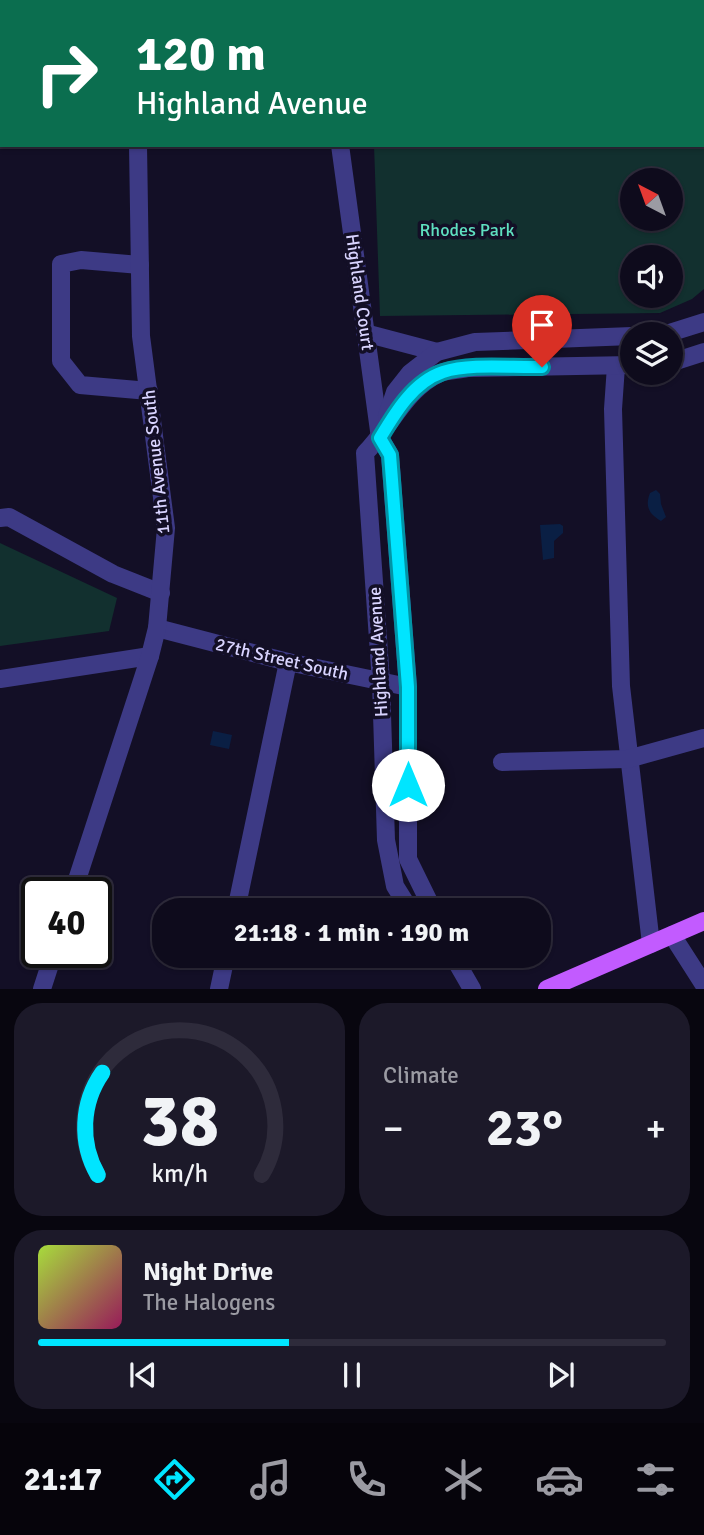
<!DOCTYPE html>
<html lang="en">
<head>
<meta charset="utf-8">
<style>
	:root { --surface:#0e0b1c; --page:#1c1929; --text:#f1f3f6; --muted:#9b9ba3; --line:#2e2b3b; --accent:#00e5ff }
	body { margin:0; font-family:Signika,sans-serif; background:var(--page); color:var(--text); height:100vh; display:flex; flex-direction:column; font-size:26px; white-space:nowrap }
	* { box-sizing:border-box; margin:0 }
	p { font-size:23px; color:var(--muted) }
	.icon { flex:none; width:38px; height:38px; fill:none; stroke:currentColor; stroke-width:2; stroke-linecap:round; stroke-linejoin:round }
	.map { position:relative; height:989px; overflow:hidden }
	.sheet { display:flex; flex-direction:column; gap:14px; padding:14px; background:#08060f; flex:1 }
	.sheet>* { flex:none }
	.guide { position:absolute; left:0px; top:0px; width:705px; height:147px; box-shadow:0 2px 5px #0004,0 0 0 2px var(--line); background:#0b6e4f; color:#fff; overflow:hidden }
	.needle { width:46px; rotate:319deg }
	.buttons { position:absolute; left:620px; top:168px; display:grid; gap:14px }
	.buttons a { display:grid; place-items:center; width:63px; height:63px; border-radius:50%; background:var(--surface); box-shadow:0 2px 5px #0004,0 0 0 2px var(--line); font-size:35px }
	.speed { position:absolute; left:21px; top:877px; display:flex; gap:14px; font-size:35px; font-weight:700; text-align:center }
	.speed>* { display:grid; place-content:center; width:91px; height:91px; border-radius:50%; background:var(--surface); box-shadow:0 2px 5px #0004,0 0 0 2px var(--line); line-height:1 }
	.speed .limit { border:4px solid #111; border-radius:10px; background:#fff; color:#111 }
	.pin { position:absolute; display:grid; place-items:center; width:60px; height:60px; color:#fff; margin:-72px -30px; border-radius:50% 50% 50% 0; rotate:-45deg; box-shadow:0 0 7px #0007 }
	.pin .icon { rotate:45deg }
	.me { position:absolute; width:77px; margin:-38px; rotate:0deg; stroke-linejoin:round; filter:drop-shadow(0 0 5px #0008) }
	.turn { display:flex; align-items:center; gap:24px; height:147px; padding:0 21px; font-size:32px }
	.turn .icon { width:91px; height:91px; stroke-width:2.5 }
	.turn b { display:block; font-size:49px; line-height:60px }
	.big { font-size:52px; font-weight:700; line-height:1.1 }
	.sheet .widget { flex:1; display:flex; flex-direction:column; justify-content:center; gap:10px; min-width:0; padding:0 24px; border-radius:28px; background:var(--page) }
	.sheet .dial { align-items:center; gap:0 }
	.dial svg { height:182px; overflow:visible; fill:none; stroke:var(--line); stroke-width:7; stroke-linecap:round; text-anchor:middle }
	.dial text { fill:var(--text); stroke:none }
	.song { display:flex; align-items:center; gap:21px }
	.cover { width:84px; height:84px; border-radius:10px; background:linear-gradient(135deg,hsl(80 70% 55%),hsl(330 70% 35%)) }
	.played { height:7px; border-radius:4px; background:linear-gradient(90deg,var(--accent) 40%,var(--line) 40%) }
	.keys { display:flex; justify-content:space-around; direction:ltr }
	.heat { display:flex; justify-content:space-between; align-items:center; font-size:38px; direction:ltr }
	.sheet .tiles { flex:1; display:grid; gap:14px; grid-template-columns:1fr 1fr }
	.widget:last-child { grid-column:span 2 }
	.trip { position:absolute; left:152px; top:898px; width:399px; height:70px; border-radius:28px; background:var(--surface); box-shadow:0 2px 5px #0004,0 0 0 2px var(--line); font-weight:700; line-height:70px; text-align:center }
	.tab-bar { display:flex; height:112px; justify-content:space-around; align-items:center; background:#06040b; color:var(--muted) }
	.tab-bar .icon { width:49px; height:49px }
	.tab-bar .active { color:var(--accent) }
	.tab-bar b { font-size:32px; color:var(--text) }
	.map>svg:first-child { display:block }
</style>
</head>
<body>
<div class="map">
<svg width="704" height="989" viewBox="0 0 704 989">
	<rect width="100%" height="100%" fill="#130f26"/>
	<g fill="#12302f" fill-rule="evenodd">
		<path d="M406 0H601L603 2H405Z"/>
		<path d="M704 81V289L692 299 660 313 380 316 374 145H704ZM632 180H670V219H632ZM632 257H670V296H632Z"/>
		<path d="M0 543 117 598 109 631 0 646Z"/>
	</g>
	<g fill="#0a1f44">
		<path d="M656 490 660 494 661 504 666 517 661 521C651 515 644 508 650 493Z"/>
		<path d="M560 524 563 526V533L554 541V558L543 560 540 525Z"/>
		<path d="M213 731 232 735 229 749 210 745Z"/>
	</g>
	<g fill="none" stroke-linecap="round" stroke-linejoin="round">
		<g stroke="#3d3a85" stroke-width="18">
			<path d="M372 0 378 2"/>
			<path d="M618 0 620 2"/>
			<path d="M668 0 670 2"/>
			<path d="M0 15 2 10"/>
			<path d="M0 40H2"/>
			<path d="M704 70V71"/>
			<path d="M340 145 380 438 390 455 408 687V859L433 910"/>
			<path d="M140 265 81 260 61 264V361L80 385 149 391"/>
			<path d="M365 333 437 352"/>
			<path d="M666 334 704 322"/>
			<path d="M670 363 704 352"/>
			<path d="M616 366 613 409 621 686 651 944"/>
			<path d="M387 416 395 392 410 373 437 352 475 342 632 336"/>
			<path d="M0 518 9 517 113 574 161 593"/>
			<path d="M157 628 288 662 408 687"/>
			<path d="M0 679 150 656"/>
			<path d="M502 762 628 759 704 738"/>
			<path d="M73 892 150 656 157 628 166 528 141 336 138 145"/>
			<path d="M236 910 288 662"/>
			<path d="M410 910 395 886 386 840 381 682 365 453C391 427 405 389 440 373 448 370 459 370 468 368L632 365"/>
			<path d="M672 935 704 985"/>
			<path d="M453 956 472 989"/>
			<path d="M42 989 54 952"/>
			<path d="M219 989 226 956"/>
		</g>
		<path stroke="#c25bff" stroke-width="18" d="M547 989 704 921"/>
	</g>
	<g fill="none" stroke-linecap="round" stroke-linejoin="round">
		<g stroke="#0095a6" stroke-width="18">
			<path id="route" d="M408 785V687L392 480 390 455 380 438C395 413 413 382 443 372 471 363 512 368 542 367"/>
		</g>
		<use href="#route" stroke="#00e5ff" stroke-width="12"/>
	</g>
	<g text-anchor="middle" stroke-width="7" stroke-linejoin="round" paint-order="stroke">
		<g font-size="18" fill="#5fe0c0" stroke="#130f26">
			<text x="467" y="236">Rhodes Park</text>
		</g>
		<g font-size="18" fill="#d9d4ff" stroke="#130f26">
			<text transform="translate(360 292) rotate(82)" y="6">Highland Court</text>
			<text transform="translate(156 462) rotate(-96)" y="6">11th Avenue South</text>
			<text transform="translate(378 652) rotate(-93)" y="6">Highland Avenue</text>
			<text transform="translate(282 659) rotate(13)" y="6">27th Street South</text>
		</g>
	</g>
</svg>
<div class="buttons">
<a><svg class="needle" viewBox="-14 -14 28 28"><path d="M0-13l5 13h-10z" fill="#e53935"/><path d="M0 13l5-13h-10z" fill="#9b9ba3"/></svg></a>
<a><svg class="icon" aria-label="sound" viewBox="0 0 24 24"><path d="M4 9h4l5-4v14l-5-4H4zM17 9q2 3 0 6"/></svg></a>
<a><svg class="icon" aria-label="layers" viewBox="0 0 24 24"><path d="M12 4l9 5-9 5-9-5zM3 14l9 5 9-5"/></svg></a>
</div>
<div class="speed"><div class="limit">40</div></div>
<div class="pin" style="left:542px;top:367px;background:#d93025"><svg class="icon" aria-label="arrive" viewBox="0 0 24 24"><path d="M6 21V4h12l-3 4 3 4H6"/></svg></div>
<svg class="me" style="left:408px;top:785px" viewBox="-20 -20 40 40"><circle r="19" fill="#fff"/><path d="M0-13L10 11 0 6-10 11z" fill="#00e5ff"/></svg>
<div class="trip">21:18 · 1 min · 190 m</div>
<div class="guide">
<div class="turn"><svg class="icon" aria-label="right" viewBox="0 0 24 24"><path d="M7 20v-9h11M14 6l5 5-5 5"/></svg><div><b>120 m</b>Highland Avenue</div></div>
</div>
</div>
<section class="sheet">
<div class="tiles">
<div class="widget dial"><svg viewBox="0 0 100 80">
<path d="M14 69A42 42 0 1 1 86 69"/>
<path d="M14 69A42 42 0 0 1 16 24" stroke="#00e5ff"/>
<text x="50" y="56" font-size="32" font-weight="700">38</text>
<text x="50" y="72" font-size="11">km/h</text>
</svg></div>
<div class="widget"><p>Climate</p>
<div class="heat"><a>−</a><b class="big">23°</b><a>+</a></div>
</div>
<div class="widget">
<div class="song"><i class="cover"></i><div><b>Night Drive</b><p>The Halogens</p></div></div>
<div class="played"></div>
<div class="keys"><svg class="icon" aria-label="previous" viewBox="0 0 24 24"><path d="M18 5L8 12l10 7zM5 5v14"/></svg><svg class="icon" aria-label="pause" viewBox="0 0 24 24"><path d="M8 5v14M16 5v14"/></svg><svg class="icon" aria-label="next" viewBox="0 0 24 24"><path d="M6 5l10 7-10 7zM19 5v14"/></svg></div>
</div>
</div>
</section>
<nav class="tab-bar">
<b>21:17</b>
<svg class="icon active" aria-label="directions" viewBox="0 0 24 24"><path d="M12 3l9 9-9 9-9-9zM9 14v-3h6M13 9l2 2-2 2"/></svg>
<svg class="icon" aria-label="music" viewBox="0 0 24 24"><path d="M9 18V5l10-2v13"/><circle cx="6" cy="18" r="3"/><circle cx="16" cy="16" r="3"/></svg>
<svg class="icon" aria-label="phone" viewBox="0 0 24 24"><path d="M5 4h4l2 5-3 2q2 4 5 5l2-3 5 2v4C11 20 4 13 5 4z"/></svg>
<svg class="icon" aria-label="climate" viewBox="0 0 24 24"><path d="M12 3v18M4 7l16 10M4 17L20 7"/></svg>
<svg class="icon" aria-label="car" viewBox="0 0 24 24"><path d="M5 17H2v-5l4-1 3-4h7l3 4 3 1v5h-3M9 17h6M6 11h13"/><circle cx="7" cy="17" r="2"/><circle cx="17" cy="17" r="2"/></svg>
<svg class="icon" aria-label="filters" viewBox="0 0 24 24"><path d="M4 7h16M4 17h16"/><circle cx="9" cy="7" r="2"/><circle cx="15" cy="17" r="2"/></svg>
</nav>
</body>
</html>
